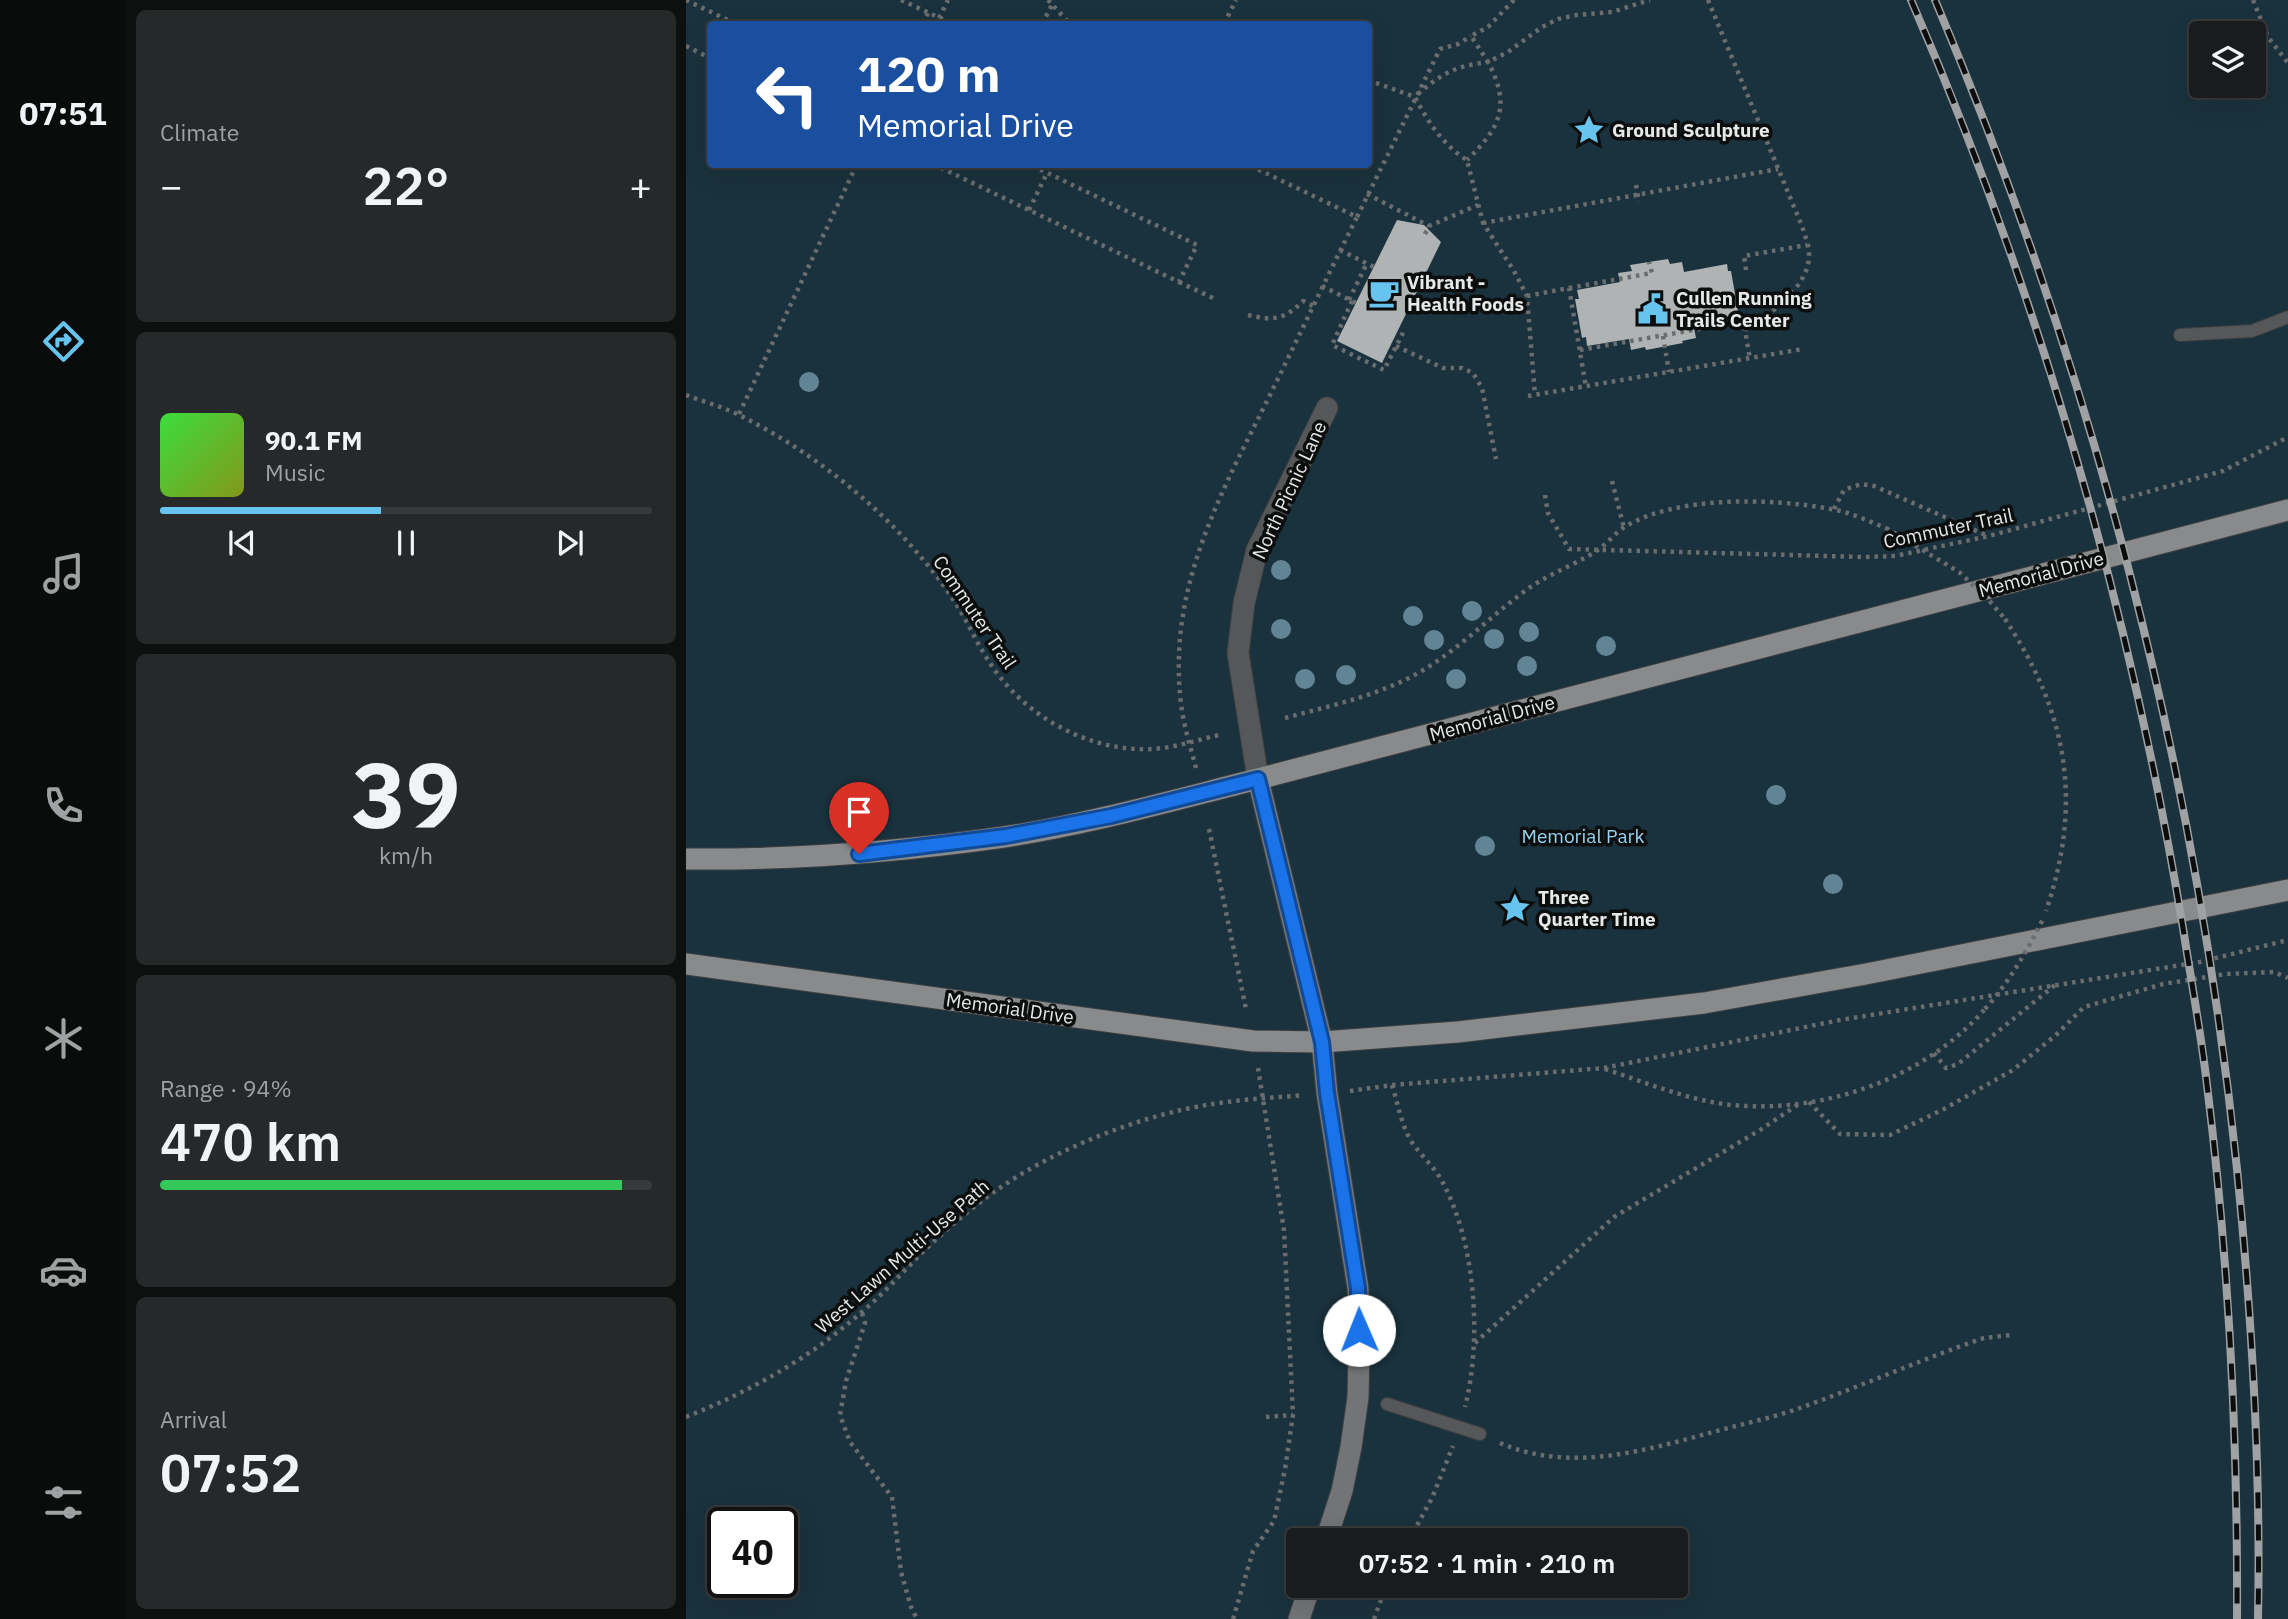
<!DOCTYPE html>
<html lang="en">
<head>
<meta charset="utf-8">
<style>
	:root { --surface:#191b1c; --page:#262829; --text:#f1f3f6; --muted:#9fa1a3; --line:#37393b; --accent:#66c4ef }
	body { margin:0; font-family:"IBM Plex Sans",sans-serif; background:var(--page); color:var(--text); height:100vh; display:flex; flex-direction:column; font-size:26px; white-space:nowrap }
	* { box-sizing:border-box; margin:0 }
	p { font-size:23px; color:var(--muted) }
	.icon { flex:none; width:38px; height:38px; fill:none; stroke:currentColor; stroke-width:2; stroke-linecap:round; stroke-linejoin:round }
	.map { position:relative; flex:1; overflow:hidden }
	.details { display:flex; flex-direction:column; gap:10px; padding:10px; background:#0e0f0f; width:560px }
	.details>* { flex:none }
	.guide { position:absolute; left:21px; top:21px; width:665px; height:147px; border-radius:7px; box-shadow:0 7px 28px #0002,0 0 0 2px var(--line); background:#1a4fa0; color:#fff; overflow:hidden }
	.fabs { position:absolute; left:1503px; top:21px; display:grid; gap:14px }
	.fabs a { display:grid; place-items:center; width:77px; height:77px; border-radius:7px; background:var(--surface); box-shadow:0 7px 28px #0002,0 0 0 2px var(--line); font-size:35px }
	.speed { position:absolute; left:21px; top:1507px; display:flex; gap:14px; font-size:35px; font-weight:700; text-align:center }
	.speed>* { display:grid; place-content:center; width:91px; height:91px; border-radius:50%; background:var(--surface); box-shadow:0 7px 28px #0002,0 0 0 2px var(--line); line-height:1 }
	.speed .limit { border:4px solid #111; border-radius:10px; background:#fff; color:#111 }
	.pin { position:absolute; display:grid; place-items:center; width:60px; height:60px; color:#fff; margin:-72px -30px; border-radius:50% 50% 50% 0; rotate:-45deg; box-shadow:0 0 7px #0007 }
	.pin .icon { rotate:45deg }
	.me { position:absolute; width:77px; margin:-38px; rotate:359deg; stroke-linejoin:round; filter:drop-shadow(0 0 5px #0008) }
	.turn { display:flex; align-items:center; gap:24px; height:147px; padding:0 35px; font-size:32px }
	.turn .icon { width:91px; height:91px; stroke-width:2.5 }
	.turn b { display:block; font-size:49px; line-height:60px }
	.big { font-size:52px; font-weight:600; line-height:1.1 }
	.details .tile { flex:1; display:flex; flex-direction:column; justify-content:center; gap:10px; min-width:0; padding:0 24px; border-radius:10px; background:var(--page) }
	.details .dial { align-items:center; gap:0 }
	.dial b { font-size:91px; line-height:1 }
	.song { display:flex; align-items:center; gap:21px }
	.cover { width:84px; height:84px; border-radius:10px; background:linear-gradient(135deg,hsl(120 70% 55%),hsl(70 70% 35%)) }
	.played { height:7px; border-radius:4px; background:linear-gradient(90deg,var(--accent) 45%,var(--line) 45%) }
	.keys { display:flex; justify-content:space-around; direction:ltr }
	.heat { display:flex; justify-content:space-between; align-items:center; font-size:38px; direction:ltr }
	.charge { height:10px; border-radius:5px; background:linear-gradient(90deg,#34c759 94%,var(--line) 0) }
	.trip { position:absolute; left:600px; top:1528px; width:402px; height:70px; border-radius:7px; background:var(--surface); box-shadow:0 7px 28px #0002,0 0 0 2px var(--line); font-weight:600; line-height:70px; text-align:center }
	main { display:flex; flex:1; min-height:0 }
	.tab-bar { display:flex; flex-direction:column; width:126px; justify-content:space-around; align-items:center; background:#0a0b0b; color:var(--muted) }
	.tab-bar .icon { width:49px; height:49px }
	.tab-bar .active { color:var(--accent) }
	.tab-bar b { font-size:32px; color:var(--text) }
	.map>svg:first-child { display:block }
</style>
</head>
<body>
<main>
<nav class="tab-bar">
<b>07:51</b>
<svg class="icon active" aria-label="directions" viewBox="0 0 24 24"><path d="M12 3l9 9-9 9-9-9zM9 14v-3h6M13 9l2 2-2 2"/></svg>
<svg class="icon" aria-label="music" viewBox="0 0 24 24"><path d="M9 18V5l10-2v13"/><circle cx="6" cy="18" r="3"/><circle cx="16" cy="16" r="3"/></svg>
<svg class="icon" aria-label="phone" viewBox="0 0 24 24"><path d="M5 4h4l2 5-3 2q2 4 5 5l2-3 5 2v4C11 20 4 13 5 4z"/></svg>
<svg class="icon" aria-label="climate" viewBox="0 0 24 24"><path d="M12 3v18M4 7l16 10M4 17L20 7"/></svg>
<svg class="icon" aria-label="car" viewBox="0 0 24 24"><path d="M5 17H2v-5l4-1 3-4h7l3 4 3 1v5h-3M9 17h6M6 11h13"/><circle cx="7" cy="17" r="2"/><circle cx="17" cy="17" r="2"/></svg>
<svg class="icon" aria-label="filters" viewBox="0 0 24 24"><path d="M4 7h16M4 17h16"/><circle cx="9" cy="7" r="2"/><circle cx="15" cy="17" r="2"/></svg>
</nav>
<section class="details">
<div class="tile"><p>Climate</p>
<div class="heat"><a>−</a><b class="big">22°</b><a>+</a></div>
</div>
<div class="tile">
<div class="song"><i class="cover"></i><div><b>90.1 FM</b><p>Music</p></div></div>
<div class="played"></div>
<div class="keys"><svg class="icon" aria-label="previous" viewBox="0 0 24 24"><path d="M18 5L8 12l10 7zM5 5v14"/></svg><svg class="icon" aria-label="pause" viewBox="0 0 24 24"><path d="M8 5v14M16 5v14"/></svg><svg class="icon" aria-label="next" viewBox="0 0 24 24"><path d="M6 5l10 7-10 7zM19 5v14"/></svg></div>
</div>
<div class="tile dial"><b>39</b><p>km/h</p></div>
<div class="tile"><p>Range · 94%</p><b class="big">470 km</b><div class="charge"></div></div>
<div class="tile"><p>Arrival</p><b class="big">07:52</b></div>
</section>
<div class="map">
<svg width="1602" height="1619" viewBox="0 0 1602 1619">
	<rect width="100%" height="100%" fill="#212425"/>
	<path fill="#1a323d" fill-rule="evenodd" d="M0 0H1602V1619H0ZM24 24H682V164H24ZM1516 33H1568V86H1516ZM37 1522H96V1582H37ZM612 1540H990V1586H612Z"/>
	<g fill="#afb3b4">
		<path d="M711 220 738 225 755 242 696 363 651 341Z"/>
		<path d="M982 259 984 264 996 262 998 272 1041 264 1042 271H1045L1052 311H1048L1050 321 1008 328 1010 338 996 341 997 343 960 350 959 347 945 350 943 339 901 346 900 337 896 338 889 299H893L891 290 934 282 932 273 946 271 944 265Z"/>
	</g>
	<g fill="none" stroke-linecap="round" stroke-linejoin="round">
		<g stroke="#3d3f40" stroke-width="14">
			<g id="lane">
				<path d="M1494 335 1566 331 1602 317"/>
				<path d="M701 1404 794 1434"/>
			</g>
		</g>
		<g stroke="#3d3f40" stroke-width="23">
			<path id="street" d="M572 779 552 653 558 603 571 550 641 408"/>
		</g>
		<g stroke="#3d3f40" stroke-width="23">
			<g id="secondary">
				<path d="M572 779 636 1042 641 1093 672 1288 673 1351 672 1397 665 1447 656 1491 640 1540"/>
				<path d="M613 1619 624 1586"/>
			</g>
		</g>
		<g stroke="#3d3f40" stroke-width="23">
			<g id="primary">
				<path d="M0 859C106 860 212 852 318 837 403 824 488 800 572 779L1602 510"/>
				<path d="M0 964 567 1041 636 1042 772 1032 1018 1003 1180 974 1602 890"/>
			</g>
		</g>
		<g stroke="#6a6c6d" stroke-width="4.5" stroke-dasharray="3.5 5" stroke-linecap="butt">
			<path d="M0 0 50 24"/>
			<path d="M215 0 267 24"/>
			<path d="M362 0 384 24"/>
			<path d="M828 0 802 27 785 36 802 62 822 52 856 27 872 19 891 15 926 12 964 0"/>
			<path d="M1022 0 1116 226C1119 236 1124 247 1123 258 1121 288 1082 316 1059 330L1064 359"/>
			<path d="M1567 0 1582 37 1602 63"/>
			<path d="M253 18 262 0"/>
			<path d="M237 24 242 13"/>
			<path d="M356 24 366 5"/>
			<path d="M538 24 550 0"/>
			<path d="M0 46 24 58"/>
			<path d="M682 80 729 97C741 121 759 147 781 160L797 223 828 271 841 296 849 395"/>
			<path d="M732 94C756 73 770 66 802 62 825 105 815 127 781 160"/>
			<path d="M247 164 493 282 511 245 343 164"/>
			<path d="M950 185 953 202"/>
			<path d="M681 194 743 226"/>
			<path d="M343 210 361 173"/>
			<path d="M671 217 754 49 772 44 785 36"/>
			<path d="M797 223 1092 169"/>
			<path d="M739 234 743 226 792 205"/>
			<path d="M654 250 688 267"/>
			<path d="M1060 270 1058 256 1121 245"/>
			<path d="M493 282 527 298"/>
			<path d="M636 286 670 303"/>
			<path d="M883 288 966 273 963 262"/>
			<path d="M841 296 883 288 900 387"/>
			<path d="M663 300 681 263"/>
			<path d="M666 301 646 345 698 370 718 331"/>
			<path d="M562 315C587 321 598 320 617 301L627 306"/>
			<path d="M977 336 983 372"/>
			<path d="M710 346 757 368H776L787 373 796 388 810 459"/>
			<path d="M894 350 1075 318"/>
			<path d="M0 395C18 402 38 407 55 416 121 449 186 499 234 556 249 573 263 592 275 612 285 629 293 647 304 663 338 716 402 752 466 749 488 748 511 740 533 735"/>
			<path d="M842 396 1117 349"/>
			<path d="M53 414 171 164"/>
			<path d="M926 481 938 528"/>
			<path d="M859 495 862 513 883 549 1178 557 1209 556 1303 536 1537 471 1602 437"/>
			<path d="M1148 509 1158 490 1175 484 1188 486 1302 536"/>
			<path d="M1319 619C1382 714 1397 802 1360 911"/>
			<path d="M599 718C647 705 696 695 739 669 775 647 805 616 839 591 860 575 886 566 909 552 919 546 927 535 937 528 989 495 1087 498 1145 509 1164 512 1182 521 1200 528"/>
			<path d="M510 768C505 749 499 730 496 711 479 594 532 499 582 399 612 338 641 277 671 217L561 164"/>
			<path d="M523 829 560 1009"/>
			<path d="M1248 1053 1260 1068 1272 1064 1369 985"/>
			<path d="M919 1069C958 1082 997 1098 1037 1104 1131 1116 1236 1081 1299 1009"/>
			<path d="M706 1085C712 1104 715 1124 725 1141 735 1156 749 1167 757 1183 790 1245 796 1340 779 1407"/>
			<path d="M664 1091 706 1085 918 1068 1154 1020 1514 962 1602 940"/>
			<path d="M1123 1102 1154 1134 1204 1135 1258 1109 1327 1070 1370 1035 1398 1007 1477 984 1540 974 1588 972 1602 978"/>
			<path d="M176 1313 179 1323 160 1381 154 1415 164 1442 206 1497 215 1572 225 1607 231 1619"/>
			<path d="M789 1343 928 1217 1074 1130 1113 1104"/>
			<path d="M0 1417C65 1391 124 1358 177 1311 195 1296 210 1279 226 1263 252 1236 281 1211 311 1190 368 1149 458 1114 527 1104 557 1099 587 1098 617 1095"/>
			<path d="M580 1417 607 1415"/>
			<path d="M814 1443C883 1473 958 1451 1027 1432 1056 1424 1086 1418 1114 1408 1176 1386 1236 1359 1298 1338L1325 1335"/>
			<path d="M723 1540 746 1498 767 1446"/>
			<path d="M547 1619 567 1551 588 1521 599 1469 607 1415 598 1230 572 1068"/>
			<path d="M688 1619 700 1586"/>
		</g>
		<use href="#lane" stroke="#565758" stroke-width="12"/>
		<use href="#street" stroke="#565758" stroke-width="21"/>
		<use href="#secondary" stroke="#727475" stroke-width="21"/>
		<use href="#primary" stroke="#888a8c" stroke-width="21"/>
		<g stroke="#9fa1a2" stroke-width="8">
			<g id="rail">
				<path d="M1225 0C1354 297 1444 609 1497 928 1505 980 1515 1033 1521 1085 1543 1262 1552 1441 1551 1619"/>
				<path d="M1249 0C1407 372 1509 766 1551 1169 1566 1318 1575 1469 1572 1619"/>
			</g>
		</g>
		<use href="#rail" stroke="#0c0d0d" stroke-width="5" stroke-dasharray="16" stroke-linecap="butt"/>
		<g stroke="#6a6c6d" stroke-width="4.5" stroke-dasharray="3.5 5" stroke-linecap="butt">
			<path d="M1200 528 1273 572 1301 598 1319 619"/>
			<path d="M1299 1009C1324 981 1341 951 1358 917"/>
		</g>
	</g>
	<g fill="#628596">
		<circle cx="123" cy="382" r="10"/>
		<circle cx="595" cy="570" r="10"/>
		<circle cx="786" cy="611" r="10"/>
		<circle cx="727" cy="616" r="10"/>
		<circle cx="595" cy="629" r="10"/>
		<circle cx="843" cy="632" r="10"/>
		<circle cx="808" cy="639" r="10"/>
		<circle cx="748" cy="640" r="10"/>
		<circle cx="920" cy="646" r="10"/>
		<circle cx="841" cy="666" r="10"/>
		<circle cx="660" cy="675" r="10"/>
		<circle cx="619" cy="679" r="10"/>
		<circle cx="770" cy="679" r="10"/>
		<circle cx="1090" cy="795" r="10"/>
		<circle cx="799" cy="846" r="10"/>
		<circle cx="1147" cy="884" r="10"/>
	</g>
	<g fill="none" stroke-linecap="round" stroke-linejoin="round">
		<g stroke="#114b97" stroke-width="18">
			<path id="route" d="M173 854 320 836 425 816 572 779 636 1042 641 1093 672 1288 673 1330"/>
		</g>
		<use href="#route" stroke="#1a73e8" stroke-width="12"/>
	</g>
	<defs>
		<g id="sight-bare" transform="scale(2.415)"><path d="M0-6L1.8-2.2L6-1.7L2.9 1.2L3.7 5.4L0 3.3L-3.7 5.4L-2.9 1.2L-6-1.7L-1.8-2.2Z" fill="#66c4ef" stroke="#0c0d0d" stroke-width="2.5" paint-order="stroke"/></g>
		<g id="cafe-bare" transform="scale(2.415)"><path d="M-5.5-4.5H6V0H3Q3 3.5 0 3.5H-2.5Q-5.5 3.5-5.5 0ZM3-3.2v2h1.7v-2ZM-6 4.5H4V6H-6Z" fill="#66c4ef" stroke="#0c0d0d" stroke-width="2.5" paint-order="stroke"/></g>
		<g id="civic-bare" transform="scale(2.415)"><path d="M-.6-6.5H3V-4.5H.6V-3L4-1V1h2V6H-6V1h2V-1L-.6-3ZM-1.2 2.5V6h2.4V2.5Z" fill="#66c4ef" stroke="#0c0d0d" stroke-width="2.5" paint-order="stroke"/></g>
	</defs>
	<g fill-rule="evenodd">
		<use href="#sight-bare" x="903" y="130"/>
		<use href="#cafe-bare" x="698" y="293"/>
		<use href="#civic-bare" x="967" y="309"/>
		<use href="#sight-bare" x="829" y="908"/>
	</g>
	<g text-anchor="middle" stroke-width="7" stroke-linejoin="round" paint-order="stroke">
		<g font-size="19" font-weight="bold" fill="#e7e8e9" stroke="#0c0d0d" text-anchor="start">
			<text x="926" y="137">Ground Sculpture</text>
			<text x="721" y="289">Vibrant -<tspan x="721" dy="22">Health Foods</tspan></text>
			<text x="990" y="305">Cullen Running<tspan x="990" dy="22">Trails Center</tspan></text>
			<text x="852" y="904">Three<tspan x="852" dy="22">Quarter Time</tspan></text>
		</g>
		<g font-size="19" fill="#e7e8e9" stroke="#0c0d0d">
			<text transform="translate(603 490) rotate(-65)" y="7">North Picnic Lane</text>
			<text transform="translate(1262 528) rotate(-12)" y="7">Commuter Trail</text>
			<text transform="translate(1355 574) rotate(-15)" y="7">Memorial Drive</text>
			<text transform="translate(289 612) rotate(56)" y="7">Commuter Trail</text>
			<text transform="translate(806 718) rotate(-15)" y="7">Memorial Drive</text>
			<text transform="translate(324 1008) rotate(8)" y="7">Memorial Drive</text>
			<text transform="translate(216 1256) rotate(-41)" y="7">West Lawn Multi-Use Path</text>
		</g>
		<g font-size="19" fill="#97d4f2" stroke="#0c0d0d">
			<text x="897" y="843">Memorial Park</text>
		</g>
	</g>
</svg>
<div class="fabs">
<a><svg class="icon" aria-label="layers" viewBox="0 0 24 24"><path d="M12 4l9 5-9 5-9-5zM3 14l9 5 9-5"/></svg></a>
</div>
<div class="speed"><div class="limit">40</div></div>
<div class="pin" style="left:173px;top:854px;background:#d93025"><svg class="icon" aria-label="arrive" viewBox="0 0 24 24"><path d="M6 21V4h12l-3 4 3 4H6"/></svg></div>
<svg class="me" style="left:673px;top:1330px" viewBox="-20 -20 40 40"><circle r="19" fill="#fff"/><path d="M0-13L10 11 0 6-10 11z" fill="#1a73e8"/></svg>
<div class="trip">07:52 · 1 min · 210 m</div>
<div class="guide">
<div class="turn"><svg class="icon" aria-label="left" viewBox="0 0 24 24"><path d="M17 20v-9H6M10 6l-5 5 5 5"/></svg><div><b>120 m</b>Memorial Drive</div></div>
</div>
</div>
</main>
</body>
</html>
